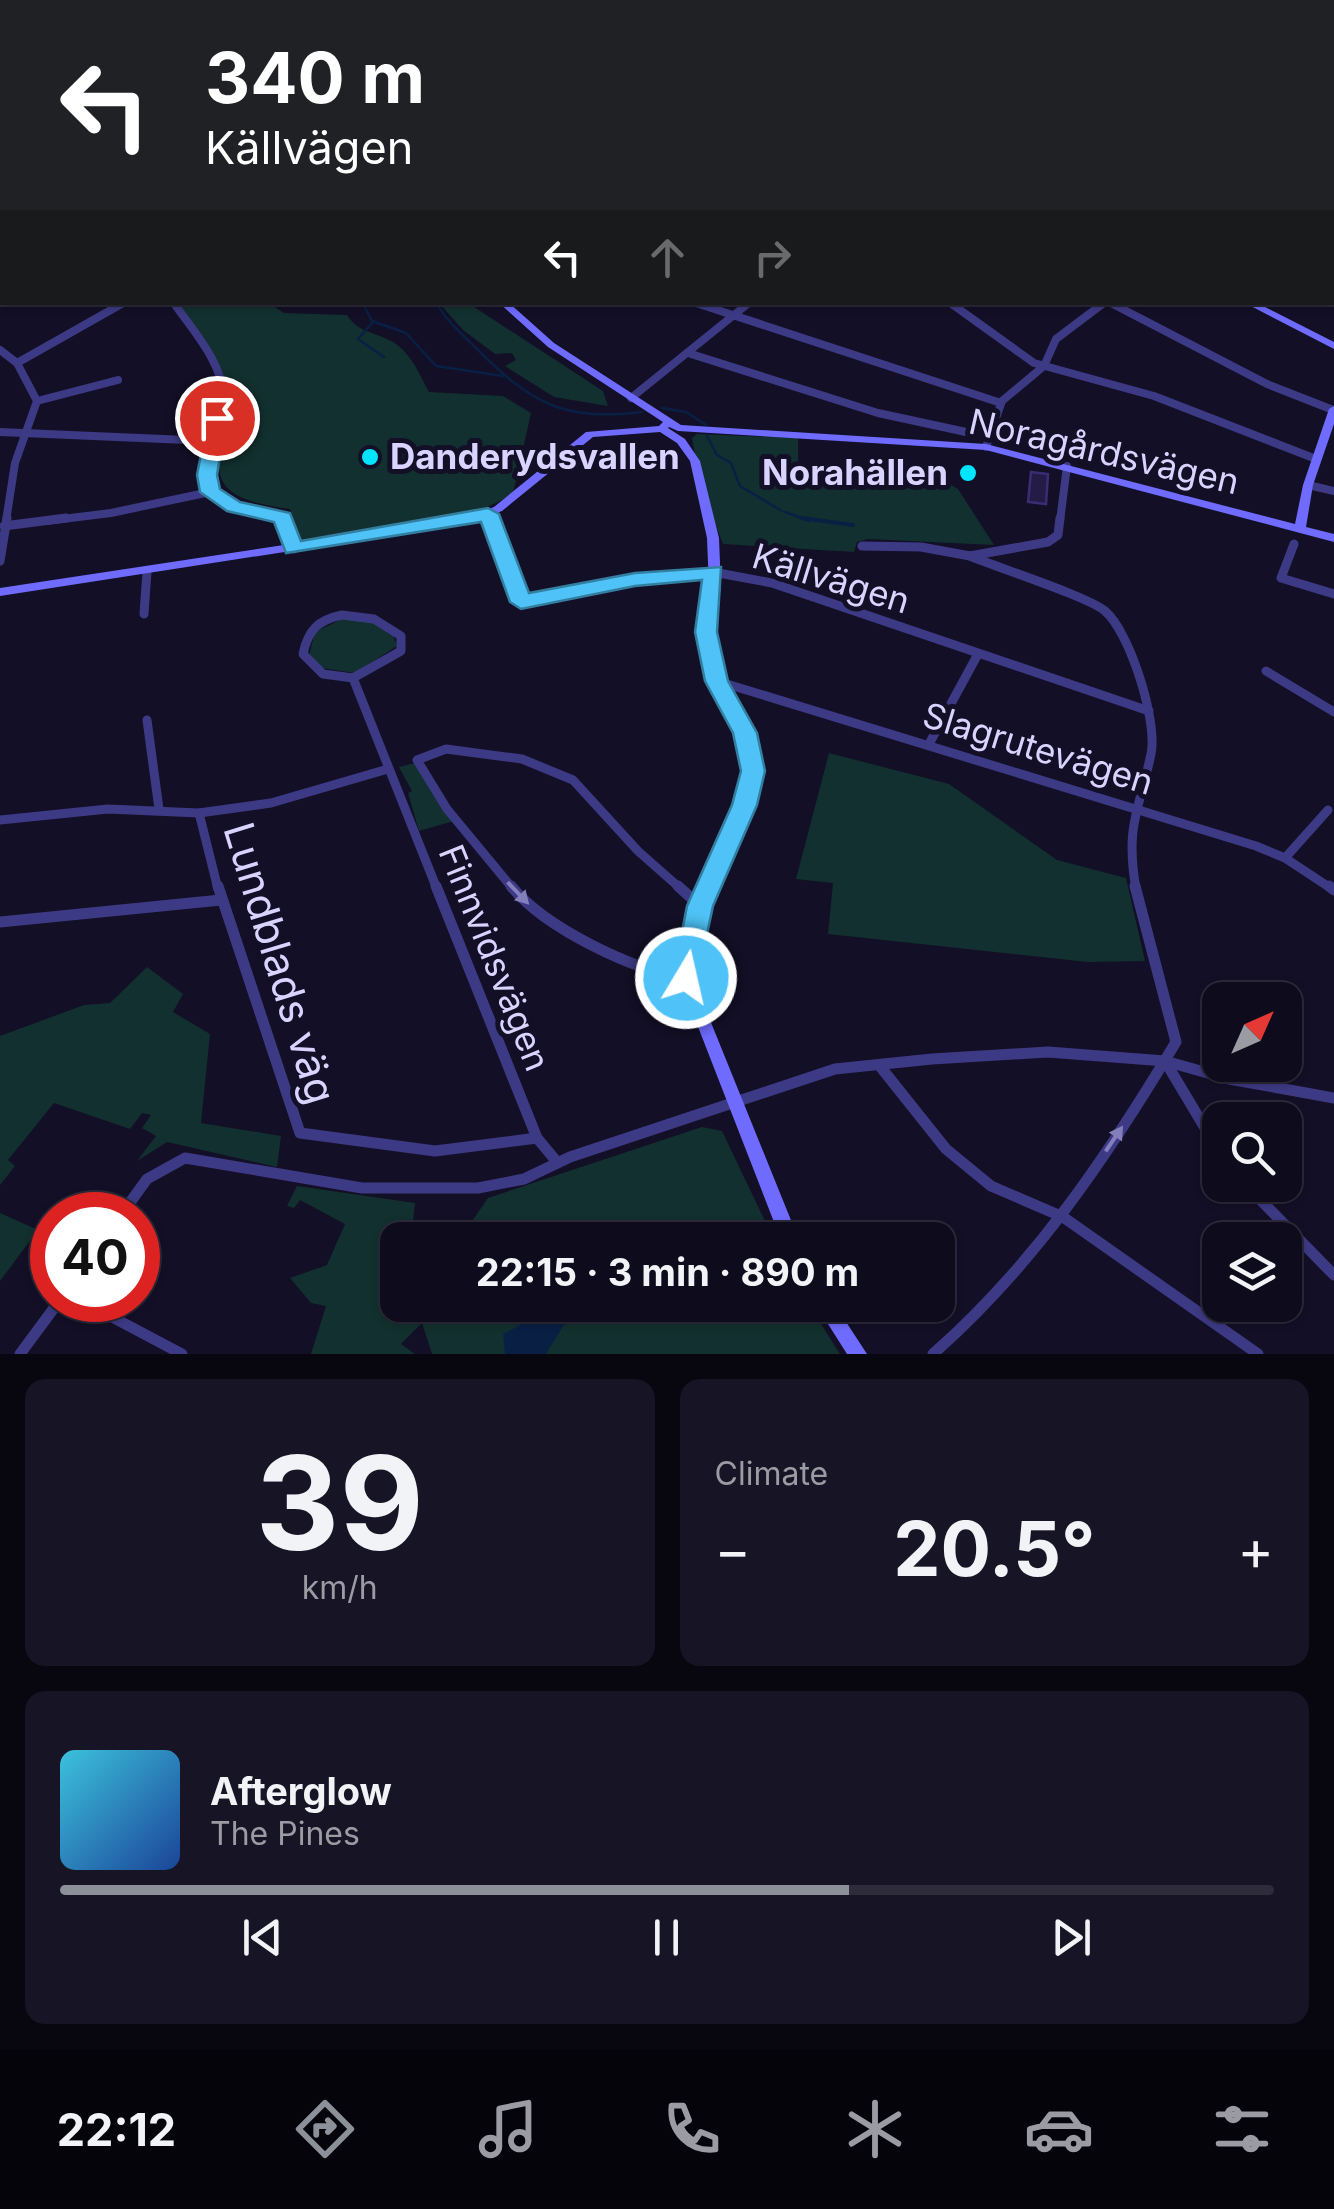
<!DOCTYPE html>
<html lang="en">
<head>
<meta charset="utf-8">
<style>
	:root { --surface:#0e0b1c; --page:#171425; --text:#f1f3f6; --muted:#9b9ba3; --line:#2e2b3b; --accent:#8c9099 }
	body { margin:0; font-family:Inter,sans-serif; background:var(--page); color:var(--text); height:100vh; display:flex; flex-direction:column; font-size:38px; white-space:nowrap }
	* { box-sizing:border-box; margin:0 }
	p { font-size:32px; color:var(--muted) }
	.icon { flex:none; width:55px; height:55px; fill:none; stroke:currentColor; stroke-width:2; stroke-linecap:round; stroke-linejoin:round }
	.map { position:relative; height:1354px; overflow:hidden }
	.sheet { display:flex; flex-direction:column; gap:25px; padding:25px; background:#08060f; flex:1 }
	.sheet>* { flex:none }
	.guide { position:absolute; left:0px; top:0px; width:1335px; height:305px; box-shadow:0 2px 8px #0004,0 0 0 2px var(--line); background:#202124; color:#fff; overflow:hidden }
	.needle { width:65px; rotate:45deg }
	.buttons { position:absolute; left:1202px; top:982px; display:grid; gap:20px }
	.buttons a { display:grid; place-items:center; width:100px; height:100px; border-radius:20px; background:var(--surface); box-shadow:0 2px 8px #0004,0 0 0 2px var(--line); font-size:50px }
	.speed { position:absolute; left:30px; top:1192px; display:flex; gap:20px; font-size:50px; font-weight:700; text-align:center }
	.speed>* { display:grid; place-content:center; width:130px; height:130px; border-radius:50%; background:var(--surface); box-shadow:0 2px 8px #0004,0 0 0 2px var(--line); line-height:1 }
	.speed .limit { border:15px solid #d22; background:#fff; color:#111 }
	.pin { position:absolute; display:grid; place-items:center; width:85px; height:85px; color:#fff; margin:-42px; border:5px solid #fff; border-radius:50%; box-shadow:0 2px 10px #0007 }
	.me { position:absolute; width:110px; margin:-55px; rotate:9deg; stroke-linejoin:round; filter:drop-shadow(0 0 8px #0008) }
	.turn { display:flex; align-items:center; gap:35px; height:210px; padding:0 40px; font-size:45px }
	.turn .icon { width:130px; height:130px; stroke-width:2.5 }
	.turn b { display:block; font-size:70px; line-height:85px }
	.lanes { display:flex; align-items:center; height:95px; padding:0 40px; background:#0003; justify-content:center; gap:50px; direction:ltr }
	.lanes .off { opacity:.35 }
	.big { font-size:75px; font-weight:700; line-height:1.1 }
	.sheet .card { flex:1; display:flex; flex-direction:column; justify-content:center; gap:15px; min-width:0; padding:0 35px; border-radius:20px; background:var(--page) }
	.sheet .dial { align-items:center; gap:0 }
	.dial b { font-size:130px; line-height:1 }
	.song { display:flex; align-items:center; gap:30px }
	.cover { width:120px; height:120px; border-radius:15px; background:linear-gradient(135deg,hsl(190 70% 55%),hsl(220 70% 35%)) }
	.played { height:10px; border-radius:5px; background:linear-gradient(90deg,var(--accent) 65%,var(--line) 65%) }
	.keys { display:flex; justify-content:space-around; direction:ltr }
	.heat { display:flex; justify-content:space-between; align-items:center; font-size:55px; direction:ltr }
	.sheet .tiles { flex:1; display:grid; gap:25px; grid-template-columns:1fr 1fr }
	.card:last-child { grid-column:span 2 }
	.trip { position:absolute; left:380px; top:1222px; width:575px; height:100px; border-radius:20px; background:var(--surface); box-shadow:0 2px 8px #0004,0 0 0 2px var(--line); font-weight:700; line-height:100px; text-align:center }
	.menu { display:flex; height:160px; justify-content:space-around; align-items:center; background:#06040b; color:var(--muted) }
	.menu .icon { width:70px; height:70px }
	.menu .selected { color:var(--accent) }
	.menu b { font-size:45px; color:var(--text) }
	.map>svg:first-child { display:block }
</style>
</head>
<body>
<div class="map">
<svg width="1334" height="1354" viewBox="0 0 1334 1354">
	<rect width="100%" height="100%" fill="#130f26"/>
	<g fill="#12302f">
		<path d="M177 303H269L284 313 347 315C358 332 371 331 389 340 409 349 419 373 429 392L503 396 531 413 513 494C451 530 375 531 305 541L299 538 290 509C202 497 214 474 230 398L227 387Z"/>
		<path d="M439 303H468L603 391 608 406 554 397 505 366 516 360 512 353 495 354 463 330Z"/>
		<path d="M697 434 798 438V464L836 466 864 476 903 474 933 488 946 482 958 489 994 545 868 539 857 542 854 552 723 544 701 488 692 438Z"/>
		<path d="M344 618C366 619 391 620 397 646L355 673 321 668 309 655 315 632Z"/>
		<path d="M829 753 949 784 1057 860 1126 878 1145 961 1088 962 828 934 833 883 796 879Z"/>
		<path d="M415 763 454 821 419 831 408 793 412 791 399 767Z"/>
		<path d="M147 967 183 994 173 1012 210 1034 201 1123 281 1136 277 1167 167 1142 137 1161 156 1136 142 1128 151 1115 142 1113 130 1129 54 1103 8 1160 15 1166 0 1185V1036L84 1005 110 1003Z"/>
		<path d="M702 1127 722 1131 774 1240H459L488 1198Z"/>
		<path d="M297 1186 415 1203 411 1240H398V1305H809L840 1354H432L422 1323 401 1344 415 1354H311L326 1306 311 1303 290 1278 327 1265 345 1224 300 1200 294 1208 287 1206Z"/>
		<path d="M0 1213 38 1230 0 1281Z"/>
	</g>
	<path fill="#0a1f44" d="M559 1305 573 1310 546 1354H505L503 1334Z"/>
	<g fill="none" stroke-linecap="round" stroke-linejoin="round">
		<g stroke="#0a1f44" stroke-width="2.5">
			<path d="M362 302 372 321 406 333 436 366 503 376"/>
			<path d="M436 302C446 321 462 334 477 349 532 404 563 421 642 412"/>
			<path d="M373 322 358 339 384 357"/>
			<path d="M662 408 686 412 706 425"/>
			<path d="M707 436 717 455 731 463 740 486 782 511"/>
			<path d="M785 512 809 521"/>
		</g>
		<path stroke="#0a1f44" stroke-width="4" d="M802 518 853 525"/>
	</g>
	<path fill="#241b47" stroke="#3b2d73" stroke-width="2.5" d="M1031 472 1048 474 1046 504 1028 502Z"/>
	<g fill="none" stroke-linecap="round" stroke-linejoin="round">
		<g stroke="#3d3a85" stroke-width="5">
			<path d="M724 0 732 2"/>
			<path d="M920 0 937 2"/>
			<path d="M1188 0 1194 2"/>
			<path d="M559 2 600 0"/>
			<path d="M879 2 889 0"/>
			<path d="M1244 2 1254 0"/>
		</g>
		<g stroke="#3d3a85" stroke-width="8">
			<path d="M173 302C191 328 225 365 223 399 221 431 207 459 210 492L234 507 284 521"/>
			<path d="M693 302 1001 403"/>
			<path d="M949 302 1034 363 1154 396 1316 459"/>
			<path d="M1109 302 1267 384 1333 410"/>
			<path d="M0 350 17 363 37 401 15 463 6 521"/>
			<path d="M691 354 878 413 966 432"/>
			<path d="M17 363 125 302"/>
			<path d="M631 398 750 302"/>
			<path d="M37 401 118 380"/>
			<path d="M0 432 210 441"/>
			<path d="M986 447 1002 401 1044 366 1056 339 1105 302"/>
			<path d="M1308 485 1334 491"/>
			<path d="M488 515 490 521"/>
			<path d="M46 521 111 513 210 492"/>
			<path d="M1060 521 1067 466"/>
		</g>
		<g stroke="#3d3a85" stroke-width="9">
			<path d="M283 518 294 549"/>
			<path d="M489 518 521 602 635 579 713 572 772 583 1149 711"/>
			<path d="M4 526 66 518"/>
			<path d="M1294 544 1281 578 1334 594"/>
			<path d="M862 546 921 547 970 556 1048 542 1058 535 1060 518"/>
			<path d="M970 556C996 567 1089 597 1105 611 1130 632 1158 722 1151 754 1139 811 1125 826 1136 889"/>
			<path d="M0 561 7 518"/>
			<path d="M144 614 147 571"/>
			<path d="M342 615 374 619 401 636V651L353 678 323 674 303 654C308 630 318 620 342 615Z"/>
			<path d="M1266 671 1334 712"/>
			<path d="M353 678 437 889"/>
			<path d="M717 681 1256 846 1285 858 1332 889"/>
			<path d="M147 720 159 809"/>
			<path d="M929 744 978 654"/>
			<path d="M199 813 218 889"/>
			<path d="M0 820 108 809 199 813 271 803 388 769"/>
			<path d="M1285 858 1328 810"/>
			<path d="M513 889 447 809 417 760 446 749 522 759 573 780 638 851 681 889"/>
		</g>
		<g stroke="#3d3a85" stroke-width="11">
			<path d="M218 886 300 1133 435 1151 537 1138"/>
			<path d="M436 886 537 1138 557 1162"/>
			<path d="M511 886C545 928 634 971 686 978"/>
			<path d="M678 886 700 906"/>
			<path d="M1329 886 1334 890"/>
			<path d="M0 922 221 900"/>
			<path d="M1165 1061 1220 1153"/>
			<path d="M879 1065 946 1149 991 1186 1063 1217 1258 1354"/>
			<path d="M1246 1185 1334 1275"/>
			<path d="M121 1215 147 1179 185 1158 362 1188H478L524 1179 570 1157 835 1069 932 1059 1048 1052 1165 1061 1229 1079 1334 1098"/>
			<path d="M80 1300 182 1354"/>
			<path d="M20 1354 60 1300"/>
			<path d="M933 1354C1034 1265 1107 1157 1176 1042L1135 886"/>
		</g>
		<g fill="#6f6bff" fill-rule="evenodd">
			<path d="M790 0H800L796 2H788Z"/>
			<path d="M1332 69H1334L1332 76Z"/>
			<path d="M1332 299 1334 300V306L1328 302H1332Z"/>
			<path d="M498 302H508L554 343 681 425 986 444 1295 524 1303 485 1329 409 1334 406V424L1313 485 1306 527 1334 534V542L986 450 678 431 669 427 668 428 685 439 700 461 719 538 721 588 712 632 723 681 751 733 760 771 752 805 707 906 693 978 799 1240H781L679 978 693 906 738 805 746 771 739 733 711 681 700 632 709 588 707 538 690 461 677 443 660 432 593 437 502 511 471 523 0 596V588L469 517 494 507 586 432 659 426 663 422 548 347Z"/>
			<path d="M1243 302H1255L1334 342V349Z"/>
			<path d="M816 1305H835L867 1354H847Z"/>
		</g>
	</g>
	<defs><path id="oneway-solid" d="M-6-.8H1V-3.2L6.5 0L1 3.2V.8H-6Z" transform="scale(2.5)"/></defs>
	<g fill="#837fbc">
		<use href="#oneway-solid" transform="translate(518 893) rotate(46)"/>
		<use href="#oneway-solid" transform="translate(1114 1139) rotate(-56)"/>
	</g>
	<path fill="#4fc3f7" stroke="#337fa1" stroke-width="2.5" d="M217 413 226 418 217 475 220 489 240 502 290 513 301 541 488 508 499 514 529 593 635 573 721 567 717 632 728 681 757 733 765 771 757 805 713 906 696 986H677L673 978 687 906 732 805 741 771 733 733 705 681 695 632 702 580 635 586 521 609 510 602 481 522 286 553 274 522 227 511 200 492 197 475 208 418Z"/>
	<g fill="#00e5ff" stroke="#130f26" stroke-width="4">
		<circle cx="370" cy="457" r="10"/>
		<circle cx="968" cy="473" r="10"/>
	</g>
	<g text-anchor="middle" stroke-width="10" stroke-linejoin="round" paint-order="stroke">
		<g font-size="35" fill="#d9d4ff" stroke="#130f26">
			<text transform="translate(1104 452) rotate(13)" y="12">Noragårdsvägen</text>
			<text transform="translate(831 579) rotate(17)" y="12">Källvägen</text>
			<text transform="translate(1038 749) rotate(17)" y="12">Slagrutevägen</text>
			<text transform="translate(494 958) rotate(68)" y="12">Finnvidsvägen</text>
		</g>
		<g font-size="35" font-weight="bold" fill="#d9d4ff" stroke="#130f26" text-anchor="start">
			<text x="390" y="469">Danderydsvallen</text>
			<text x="948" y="485" text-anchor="end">Norahällen</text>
		</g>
		<g font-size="42" fill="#d9d4ff" stroke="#130f26">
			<text transform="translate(280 963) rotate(73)" y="15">Lundblads väg</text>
		</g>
	</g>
</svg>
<div class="buttons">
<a><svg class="needle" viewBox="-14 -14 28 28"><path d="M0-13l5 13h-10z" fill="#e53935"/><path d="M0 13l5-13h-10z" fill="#9b9ba3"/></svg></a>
<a><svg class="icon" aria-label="search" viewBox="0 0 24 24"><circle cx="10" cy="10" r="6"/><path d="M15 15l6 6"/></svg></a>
<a><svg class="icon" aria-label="layers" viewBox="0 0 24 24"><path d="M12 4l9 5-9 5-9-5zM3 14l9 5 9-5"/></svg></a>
</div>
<div class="speed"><div class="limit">40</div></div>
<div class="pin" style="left:217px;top:418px;background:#d93025"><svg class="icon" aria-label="arrive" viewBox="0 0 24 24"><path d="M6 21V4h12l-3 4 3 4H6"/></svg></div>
<svg class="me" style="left:686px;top:978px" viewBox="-20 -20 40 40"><circle r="17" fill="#4fc3f7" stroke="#fff" stroke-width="3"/><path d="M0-11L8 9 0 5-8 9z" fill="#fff"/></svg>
<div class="trip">22:15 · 3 min · 890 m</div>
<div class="guide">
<div class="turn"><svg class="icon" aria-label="left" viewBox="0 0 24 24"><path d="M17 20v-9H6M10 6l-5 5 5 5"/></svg><div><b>340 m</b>Källvägen</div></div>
<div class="lanes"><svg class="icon" aria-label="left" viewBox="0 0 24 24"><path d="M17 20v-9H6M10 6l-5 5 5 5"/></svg><svg class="icon off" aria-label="ahead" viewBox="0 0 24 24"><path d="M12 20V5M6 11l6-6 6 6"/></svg><svg class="icon off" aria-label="right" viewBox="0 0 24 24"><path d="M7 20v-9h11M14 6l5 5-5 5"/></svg></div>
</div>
</div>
<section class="sheet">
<div class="tiles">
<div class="card dial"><b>39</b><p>km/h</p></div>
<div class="card"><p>Climate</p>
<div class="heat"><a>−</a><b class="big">20.5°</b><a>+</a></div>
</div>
<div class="card">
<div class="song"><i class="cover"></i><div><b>Afterglow</b><p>The Pines</p></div></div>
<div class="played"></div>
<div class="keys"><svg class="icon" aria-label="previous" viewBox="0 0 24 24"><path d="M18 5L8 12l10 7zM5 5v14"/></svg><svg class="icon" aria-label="pause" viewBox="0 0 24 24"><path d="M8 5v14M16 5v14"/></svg><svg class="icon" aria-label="next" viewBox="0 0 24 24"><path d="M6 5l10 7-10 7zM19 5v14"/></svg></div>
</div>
</div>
</section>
<nav class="menu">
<b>22:12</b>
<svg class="icon selected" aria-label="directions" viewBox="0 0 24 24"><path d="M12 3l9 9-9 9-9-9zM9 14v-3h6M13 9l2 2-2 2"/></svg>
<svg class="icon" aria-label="music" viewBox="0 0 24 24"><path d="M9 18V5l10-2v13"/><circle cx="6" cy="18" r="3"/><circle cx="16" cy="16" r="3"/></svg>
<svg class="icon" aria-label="phone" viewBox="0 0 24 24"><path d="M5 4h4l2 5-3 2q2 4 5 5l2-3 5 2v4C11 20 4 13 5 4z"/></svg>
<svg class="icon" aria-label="climate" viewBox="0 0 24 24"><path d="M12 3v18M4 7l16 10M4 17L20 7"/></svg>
<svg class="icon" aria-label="car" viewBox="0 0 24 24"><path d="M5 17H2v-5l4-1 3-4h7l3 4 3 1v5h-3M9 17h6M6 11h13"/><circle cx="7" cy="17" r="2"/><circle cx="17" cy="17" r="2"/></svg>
<svg class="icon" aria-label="filters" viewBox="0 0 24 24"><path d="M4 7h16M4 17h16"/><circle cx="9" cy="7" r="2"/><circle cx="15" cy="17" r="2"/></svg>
</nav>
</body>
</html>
